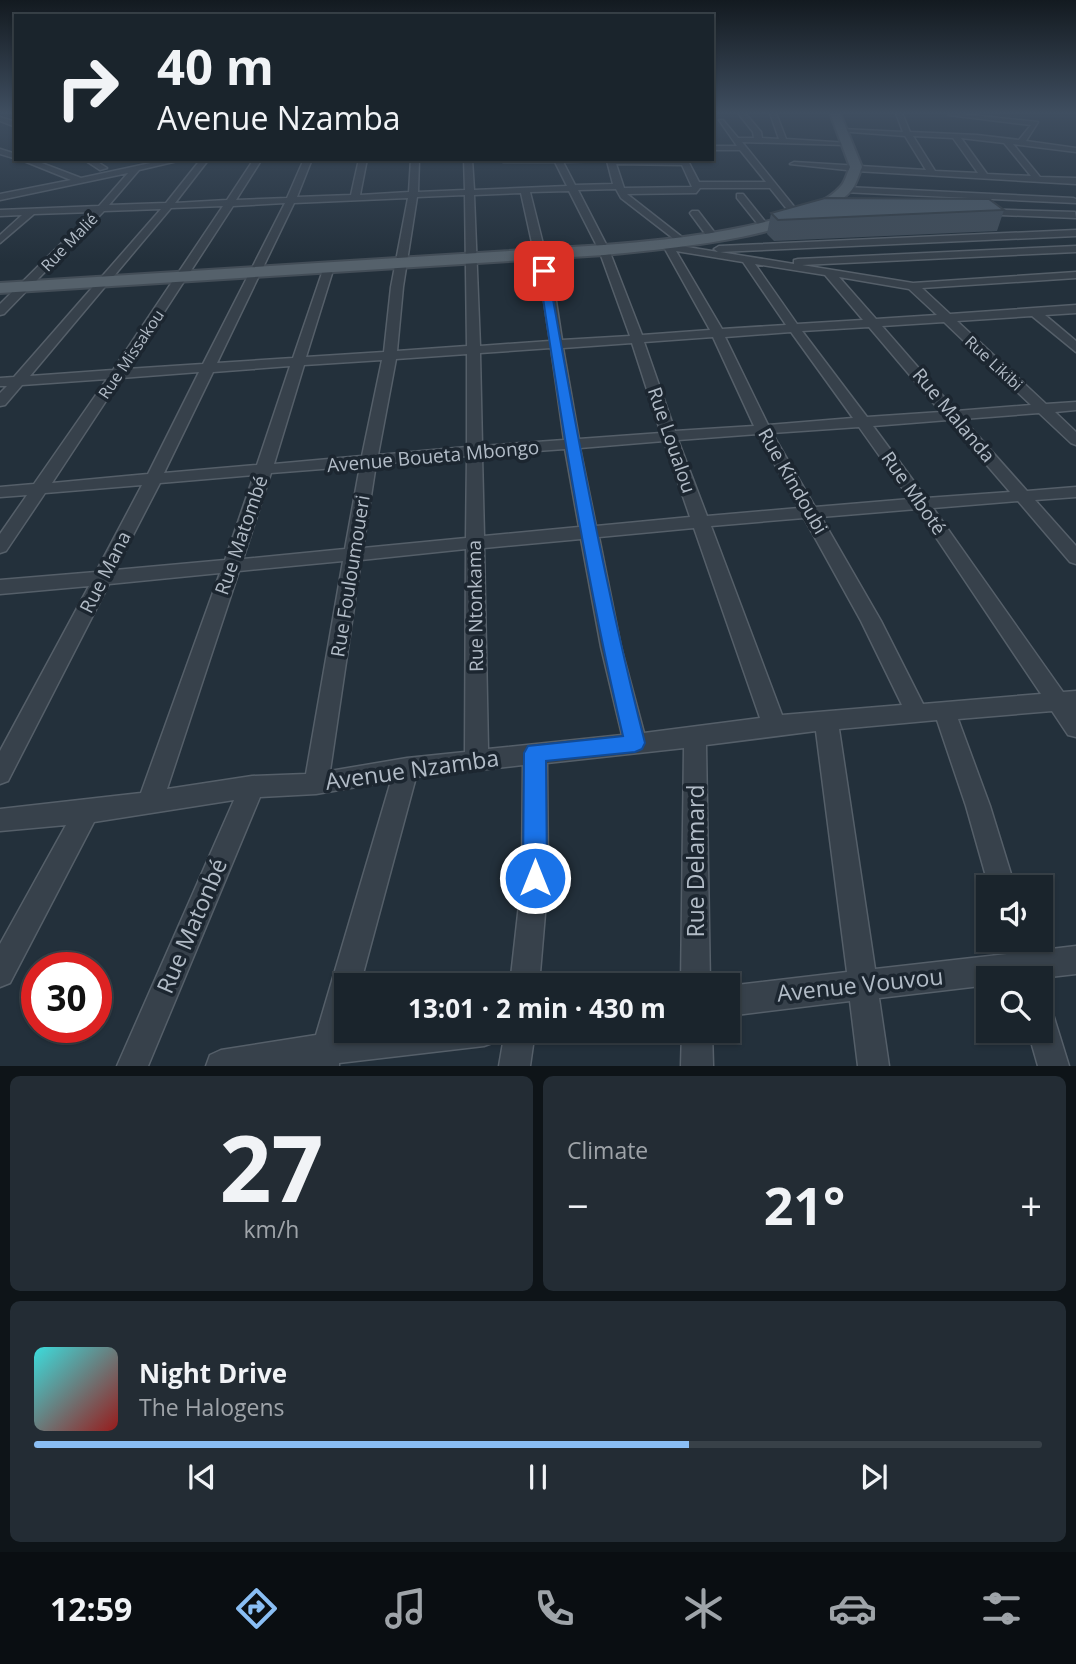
<!DOCTYPE html>
<html lang="en">
<head>
<meta charset="utf-8">
<style>
	:root { --surface:#1a242c; --page:#232c34; --text:#f1f3f6; --muted:#9fa4a9; --line:#384148; --accent:#8abef4 }
	body { margin:0; font-family:"Open Sans",sans-serif; background:var(--page); color:var(--text); height:100vh; display:flex; flex-direction:column; font-size:26px; white-space:nowrap }
	* { box-sizing:border-box; margin:0 }
	p { font-size:23px; color:var(--muted) }
	.icon { flex:none; width:38px; height:38px; fill:none; stroke:currentColor; stroke-width:2; stroke-linecap:round; stroke-linejoin:round }
	.map { position:relative; height:1066px; overflow:hidden }
	.drawer { display:flex; flex-direction:column; gap:10px; padding:10px; background:#0e1418; flex:1 }
	.drawer>* { flex:none }
	.banner { position:absolute; left:14px; top:14px; width:700px; height:147px; border-radius:0px; box-shadow:0 2px 5px #0004,0 0 0 2px var(--line); background:#1a242c; color:var(--text); overflow:hidden }
	.fabs { position:absolute; left:976px; top:875px; display:grid; gap:14px }
	.fabs a { display:grid; place-items:center; width:77px; height:77px; border-radius:0px; background:var(--surface); box-shadow:0 2px 5px #0004,0 0 0 2px var(--line); font-size:35px }
	.speed { position:absolute; left:21px; top:952px; display:flex; gap:14px; font-size:35px; font-weight:700; text-align:center }
	.speed>* { display:grid; place-content:center; width:91px; height:91px; border-radius:50%; background:var(--surface); box-shadow:0 2px 5px #0004,0 0 0 2px var(--line); line-height:1 }
	.speed .limit { border:10px solid #d22; background:#fff; color:#111 }
	.pin { position:absolute; display:grid; place-items:center; width:60px; height:60px; color:#fff; margin:-30px; border-radius:14px; box-shadow:0 4px 10px #0006 }
	.me { position:absolute; width:77px; margin:-38px; rotate:0deg; stroke-linejoin:round; filter:drop-shadow(0 0 5px #0008) }
	.turn { display:flex; align-items:center; gap:24px; height:147px; padding:0 28px; font-size:32px }
	.turn .icon { width:91px; height:91px; stroke-width:2.5 }
	.turn b { display:block; font-size:49px; line-height:60px }
	.big { font-size:52px; font-weight:700; line-height:1.1 }
	.drawer .card { flex:1; display:flex; flex-direction:column; justify-content:center; gap:10px; min-width:0; padding:0 24px; border-radius:10px; background:var(--page) }
	.drawer .dial { align-items:center; gap:0 }
	.dial b { font-size:91px; line-height:1 }
	.song { display:flex; align-items:center; gap:21px }
	.cover { width:84px; height:84px; border-radius:10px; background:linear-gradient(135deg,hsl(180 70% 55%),hsl(0 70% 35%)) }
	.played { height:7px; border-radius:4px; background:linear-gradient(90deg,var(--accent) 65%,var(--line) 65%) }
	.keys { display:flex; justify-content:space-around; direction:ltr }
	.heat { display:flex; justify-content:space-between; align-items:center; font-size:38px; direction:ltr }
	.drawer .tiles { flex:1; display:grid; gap:10px; grid-template-columns:1fr 1fr }
	.card:last-child { grid-column:span 2 }
	.trip { position:absolute; left:334px; top:973px; width:406px; height:70px; border-radius:0px; background:var(--surface); box-shadow:0 2px 5px #0004,0 0 0 2px var(--line); font-weight:700; line-height:70px; text-align:center }
	.tab-bar { display:flex; height:112px; justify-content:space-around; align-items:center; background:#0a0e12; color:var(--muted) }
	.tab-bar .icon { width:49px; height:49px }
	.tab-bar .current { color:var(--accent) }
	.tab-bar b { font-size:32px; color:var(--text) }
	.map>svg:first-child { display:block }
</style>
</head>
<body>
<div class="map">
<svg width="1076" height="1066" viewBox="0 0 1076 1066">
	<rect width="100%" height="100%" fill="#23303b"/>
	<g fill="none" stroke-linecap="round" stroke-linejoin="round">
		<g stroke="#555f69" stroke-width="3">
			<g id="minor">
				<path d="M738 113H745L761 132 762 138 779 139 770 113H776L786 139 849 143 845 145 742 142 800 214V218H794L770 188H700L696 193 627 194 687 241V245L683 246 621 198 616 189 578 190 609 250 642 335 710 330 665 249 657 246 662 243 718 252 714 249 719 246 1076 230V236L720 252 794 264V260L798 259 1076 246V252L802 265 913 283 1076 272V278L922 288 950 314 1076 305V313L1045 315 1076 341V352L1032 316 957 321 1046 404 1076 402V410L1055 412 1076 432V445L1071 443 1039 413 963 419 1027 491 1076 487V497L1035 500 1076 546V564L1070 562 1018 501 933 508 1063 692 1076 691V737L1068 735 1052 711 958 719 990 806 1015 887H989L966 806 937 720 839 729 875 969 1007 954 1003 940H1031L1034 951 1076 946V974L1041 978H989V985L879 998 889 1066H858L850 1001 728 1016V986L847 972 816 731 706 745 710 985H681L684 748 547 763 548 878 539 985H510L522 878 523 765 416 777 360 985H346V1031H499L495 1042 484 1046 339 1063V1066H206L210 1055 221 1050 316 1035 391 781 316 794 260 797 148 1066H117L234 800 94 822 10 983 0 987V944L66 825 0 831V809L141 793 220 573 109 584 8 781 0 784V751L89 586 0 594V580L96 572 142 485 45 493 6 551 0 553V534L27 495 0 497V487L34 484 107 379 22 385 5 405 0 406V393L7 386H0V378L14 377 161 209 104 211 4 314 0 315V304L93 212 34 214 0 243V235L22 215 0 216V210L99 206 128 173 0 200V194L71 180 19 159H31L81 178 169 159H186L139 170 109 205 166 203 201 159H209L175 203 227 200 254 159H262L236 200 287 198 304 159H312L297 197 351 195 359 159H367L360 195 409 192 411 159H419L418 192 465 190 464 159H472L474 190 567 186 555 162H503L500 159H687L699 182H766L740 150H712V146H737L719 120H723L738 138H754L753 132ZM563 162 607 161 613 184 575 185ZM616 164 682 165 692 187 624 188ZM569 191 599 250 630 336 562 340 554 288 530 192ZM521 193 542 288 550 341 480 346 474 195ZM465 195 467 346 397 351 403 287 417 197ZM408 198 391 287 384 352 306 357 334 267 329 264 324 267 293 358 217 363 294 203ZM285 203 203 364 127 369 233 206ZM223 206 113 370 30 376 171 208ZM676 251 743 262 786 325 722 329ZM755 264 825 275 863 320 797 324ZM839 277 909 289 937 315 876 319ZM944 322 1031 405 956 411 882 326ZM869 327 941 412 867 417 802 331ZM791 332 853 418 768 425 725 337ZM713 337 754 426 675 431 644 342ZM632 343 661 433 579 439 563 348ZM551 348 564 440 482 446 480 353ZM467 354V447L378 455 396 359ZM382 360 362 456 274 464 304 365ZM290 366 257 465 164 473 213 372ZM199 372 148 474 52 483 121 378ZM948 420 1010 492 926 498 873 426ZM859 427 910 499 815 507 772 433ZM758 434 799 508 707 516 678 440ZM664 441 690 517 596 526 580 448ZM565 449 579 527 484 536 482 455ZM467 456 466 538 363 548 376 464ZM360 466 345 549 243 559 271 473ZM254 475 225 560 115 570 160 483ZM917 509 1041 694 923 704 881 621 821 517ZM804 518 861 621 902 705 782 715 711 526ZM694 528 760 718 644 733 621 647 599 537ZM581 539 601 647 622 735 488 749 484 548ZM466 549 465 752 407 758 330 771 361 560ZM343 561 306 774 252 776 167 789 239 571Z"/>
				<path d="M896 113H902L910 132 977 135 1019 140 1031 125 949 115 952 113 1038 122 1026 141 1076 148V152L1013 144 1040 177 1076 178V184L856 171 790 164 794 162 926 170 905 136 838 131 842 129 903 132ZM913 136 953 138 978 173 935 171ZM961 138 1004 143 1031 176 987 174Z"/>
				<path d="M0 117 16 122V127L0 121Z"/>
				<path d="M0 149 16 154 17 159 0 154Z"/>
				<path d="M83 159H93L107 168 100 170Z"/>
				<path d="M846 187 1073 198 1076 199V203L843 192V188Z"/>
				<path d="M737 194H743L767 224V228H761L737 198Z"/>
				<path d="M979 209 1075 212 1076 218 976 214V210Z"/>
				<path d="M692 211H698L718 237 717 239H709L690 213Z"/>
				<path d="M1041 1007 1052 1011 1069 1066H1038L1028 1031H1041Z"/>
				<path d="M505 1031H535L530 1066H499Z"/>
				<path d="M682 1031H712L713 1066H681Z"/>
			</g>
		</g>
		<g stroke="#434d57" stroke-width="4">
			<path id="primary" d="M830 113H840L862 167C859 174 856 185 851 191 807 238 666 249 604 255L0 293V283L604 245C658 241 805 228 841 186 845 182 847 173 850 167Z"/>
		</g>
		<use href="#minor" fill="#37414b" fill-rule="evenodd"/>
		<use href="#primary" fill="#55616b" fill-rule="evenodd"/>
	</g>
	<path fill="#414d59" d="M1004 210 997 231 774 241 767 234 771 213Z"/>
	<path fill="#4c5a67" stroke="#353f48" stroke-width="2" d="M825 198 989 199 1004 210 778 220 771 213Z"/>
	<linearGradient id="sky" x2="0" y2="1"><stop stop-color="#131a20"/><stop offset="0.43" stop-color="#3f4e60"/><stop offset="1" stop-color="#3f4e60" stop-opacity="0"/></linearGradient>
	<rect width="1076" height="262" fill="url(#sky)"/>
	<path fill="#1a73e8" stroke="#114b97" stroke-width="2" d="M544 268 548 271C576 430 605 587 645 743L642 749 635 752 546 761 547 878 544 887 535 890 527 887 523 878 524 753 528 746 623 736C587 582 562 427 539 271Z"/>
	<g text-anchor="middle" stroke-width="7" stroke-linejoin="round" paint-order="stroke">
		<g font-size="16" fill="#b2bcc7" stroke="#1c2630">
			<text transform="translate(69 242) rotate(-46)" y="6">Rue Malié</text>
			<text transform="translate(131 354) rotate(-56)" y="6">Rue Missakou</text>
			<text transform="translate(994 363) rotate(43)" y="6">Rue Likibi</text>
		</g>
		<g font-size="19" fill="#b2bcc7" stroke="#1c2630">
			<text transform="translate(954 415) rotate(50)" y="7">Rue Malanda</text>
			<text transform="translate(672 440) rotate(71)" y="7">Rue Loualou</text>
			<text transform="translate(433 456) rotate(-5)" y="7">Avenue Boueta Mbongo</text>
			<text transform="translate(793 481) rotate(60)" y="7">Rue Kindoubi</text>
			<text transform="translate(914 493) rotate(55)" y="7">Rue Mboté</text>
			<text transform="translate(241 535) rotate(-71)" y="7">Rue Matombé</text>
			<text transform="translate(105 572) rotate(-63)" y="7">Rue Mana</text>
			<text transform="translate(350 576) rotate(-81)" y="7">Rue Fouloumoueri</text>
			<text transform="translate(475 606) rotate(-91)" y="7">Rue Ntonkama</text>
		</g>
		<g font-size="23" fill="#b2bcc7" stroke="#1c2630">
			<text transform="translate(412 770) rotate(-8)" y="8">Avenue Nzamba</text>
			<text transform="translate(696 861) rotate(-90)" y="8">Rue Delamard</text>
			<text transform="translate(192 926) rotate(-67)" y="8">Rue Matonbé</text>
			<text transform="translate(860 985) rotate(-6)" y="8">Avenue Vouvou</text>
		</g>
	</g>
</svg>
<div class="fabs">
<a><svg class="icon" aria-label="sound" viewBox="0 0 24 24"><path d="M4 9h4l5-4v14l-5-4H4zM17 9q2 3 0 6"/></svg></a>
<a><svg class="icon" aria-label="search" viewBox="0 0 24 24"><circle cx="10" cy="10" r="6"/><path d="M15 15l6 6"/></svg></a>
</div>
<div class="speed"><div class="limit">30</div></div>
<div class="pin" style="left:544px;top:271px;background:#d93025"><svg class="icon" aria-label="arrive" viewBox="0 0 24 24"><path d="M6 21V4h12l-3 4 3 4H6"/></svg></div>
<svg class="me" style="left:535px;top:878px" viewBox="-20 -20 40 40"><circle r="17" fill="#1a73e8" stroke="#fff" stroke-width="3"/><path d="M0-11L8 9 0 5-8 9z" fill="#fff"/></svg>
<div class="trip">13:01 · 2 min · 430 m</div>
<div class="banner">
<div class="turn"><svg class="icon" aria-label="right" viewBox="0 0 24 24"><path d="M7 20v-9h11M14 6l5 5-5 5"/></svg><div><b>40 m</b>Avenue Nzamba</div></div>
</div>
</div>
<section class="drawer">
<div class="tiles">
<div class="card dial"><b>27</b><p>km/h</p></div>
<div class="card"><p>Climate</p>
<div class="heat"><a>−</a><b class="big">21°</b><a>+</a></div>
</div>
<div class="card">
<div class="song"><i class="cover"></i><div><b>Night Drive</b><p>The Halogens</p></div></div>
<div class="played"></div>
<div class="keys"><svg class="icon" aria-label="previous" viewBox="0 0 24 24"><path d="M18 5L8 12l10 7zM5 5v14"/></svg><svg class="icon" aria-label="pause" viewBox="0 0 24 24"><path d="M8 5v14M16 5v14"/></svg><svg class="icon" aria-label="next" viewBox="0 0 24 24"><path d="M6 5l10 7-10 7zM19 5v14"/></svg></div>
</div>
</div>
</section>
<nav class="tab-bar">
<b>12:59</b>
<svg class="icon current" aria-label="directions" viewBox="0 0 24 24"><path d="M12 3l9 9-9 9-9-9zM9 14v-3h6M13 9l2 2-2 2"/></svg>
<svg class="icon" aria-label="music" viewBox="0 0 24 24"><path d="M9 18V5l10-2v13"/><circle cx="6" cy="18" r="3"/><circle cx="16" cy="16" r="3"/></svg>
<svg class="icon" aria-label="phone" viewBox="0 0 24 24"><path d="M5 4h4l2 5-3 2q2 4 5 5l2-3 5 2v4C11 20 4 13 5 4z"/></svg>
<svg class="icon" aria-label="climate" viewBox="0 0 24 24"><path d="M12 3v18M4 7l16 10M4 17L20 7"/></svg>
<svg class="icon" aria-label="car" viewBox="0 0 24 24"><path d="M5 17H2v-5l4-1 3-4h7l3 4 3 1v5h-3M9 17h6M6 11h13"/><circle cx="7" cy="17" r="2"/><circle cx="17" cy="17" r="2"/></svg>
<svg class="icon" aria-label="filters" viewBox="0 0 24 24"><path d="M4 7h16M4 17h16"/><circle cx="9" cy="7" r="2"/><circle cx="15" cy="17" r="2"/></svg>
</nav>
</body>
</html>
